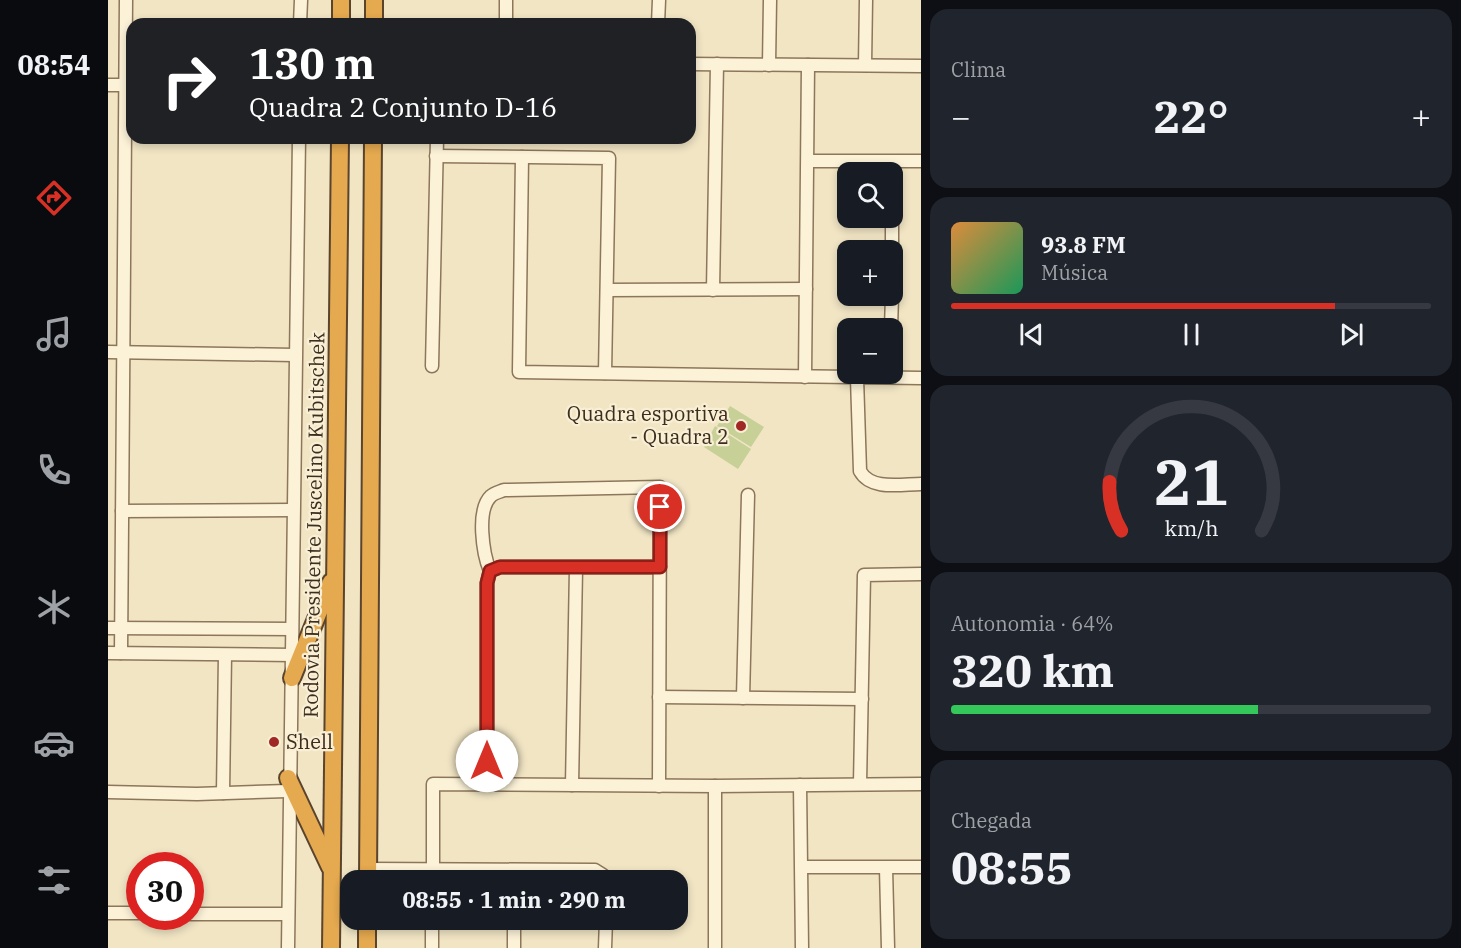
<!DOCTYPE html>
<html lang="pt">
<head>
<meta charset="utf-8">
<style>
	:root { --surface:#171b24; --page:#20242c; --text:#f1f3f6; --muted:#9ea1a6; --line:#363941; --accent:#d93025 }
	body { margin:0; font-family:"IBM Plex Serif",serif; background:var(--page); color:var(--text); height:100vh; display:flex; flex-direction:column; font-size:22px; white-space:nowrap }
	* { box-sizing:border-box; margin:0 }
	p { font-size:20px; color:var(--muted) }
	.icon { flex:none; width:33px; height:33px; fill:none; stroke:currentColor; stroke-width:2; stroke-linecap:round; stroke-linejoin:round }
	.map { position:relative; flex:1; overflow:hidden }
	.sheet { display:flex; flex-direction:column; gap:9px; padding:9px; background:#0d0f14; width:540px }
	.sheet>* { flex:none }
	.hud { position:absolute; left:18px; top:18px; width:570px; height:126px; border-radius:18px; box-shadow:0 3px 9px #0003; background:#202124; color:#fff; overflow:hidden }
	.tools { position:absolute; left:729px; top:162px; display:grid; gap:12px }
	.tools a { display:grid; place-items:center; width:66px; height:66px; border-radius:12px; background:var(--surface); box-shadow:0 3px 9px #0003; font-size:30px }
	.speed { position:absolute; left:18px; top:852px; display:flex; gap:12px; font-size:30px; font-weight:700; text-align:center }
	.speed>* { display:grid; place-content:center; width:78px; height:78px; border-radius:50%; background:var(--surface); box-shadow:0 3px 9px #0003; line-height:1 }
	.speed .limit { border:9px solid #d22; background:#fff; color:#111 }
	.pin { position:absolute; display:grid; place-items:center; width:51px; height:51px; color:#fff; margin:-26px; border:3px solid #fff; border-radius:50%; box-shadow:0 2px 6px #0007 }
	.me { position:absolute; width:66px; margin:-33px; rotate:0deg; stroke-linejoin:round; filter:drop-shadow(0 0 4px #0008) }
	.turn { display:flex; align-items:center; gap:21px; height:126px; padding:0 24px; font-size:27px }
	.turn .icon { width:78px; height:78px; stroke-width:2.5 }
	.turn b { display:block; font-size:42px; line-height:51px }
	.big { font-size:45px; font-weight:700; line-height:1.1 }
	.sheet .widget { flex:1; display:flex; flex-direction:column; justify-content:center; gap:9px; min-width:0; padding:0 21px; border-radius:18px; background:var(--page) }
	.sheet .dial { align-items:center; gap:0 }
	.dial svg { height:156px; overflow:visible; fill:none; stroke:var(--line); stroke-width:7; stroke-linecap:round; text-anchor:middle }
	.dial text { fill:var(--text); stroke:none }
	.song { display:flex; align-items:center; gap:18px }
	.cover { width:72px; height:72px; border-radius:9px; background:linear-gradient(135deg,hsl(30 70% 55%),hsl(150 70% 35%)) }
	.played { height:6px; border-radius:3px; background:linear-gradient(90deg,var(--accent) 80%,var(--line) 80%) }
	.keys { display:flex; justify-content:space-around; direction:ltr }
	.heat { display:flex; justify-content:space-between; align-items:center; font-size:33px; direction:ltr }
	.charge { height:9px; border-radius:4px; background:linear-gradient(90deg,#34c759 64%,var(--line) 0) }
	.trip { position:absolute; left:232px; top:870px; width:348px; height:60px; border-radius:18px; background:var(--surface); box-shadow:0 3px 9px #0003; font-weight:700; line-height:60px; text-align:center }
	main { display:flex; flex:1; min-height:0 }
	.tab-bar { display:flex; flex-direction:column; width:108px; justify-content:space-around; align-items:center; background:#090b0e; color:var(--muted) }
	.tab-bar .icon { width:42px; height:42px }
	.tab-bar .active { color:var(--accent) }
	.tab-bar b { font-size:27px; color:var(--text) }
	.map>svg:first-child { display:block }
</style>
</head>
<body>
<main>
<nav class="tab-bar">
<b>08:54</b>
<svg class="icon active" aria-label="directions" viewBox="0 0 24 24"><path d="M12 3l9 9-9 9-9-9zM9 14v-3h6M13 9l2 2-2 2"/></svg>
<svg class="icon" aria-label="music" viewBox="0 0 24 24"><path d="M9 18V5l10-2v13"/><circle cx="6" cy="18" r="3"/><circle cx="16" cy="16" r="3"/></svg>
<svg class="icon" aria-label="phone" viewBox="0 0 24 24"><path d="M5 4h4l2 5-3 2q2 4 5 5l2-3 5 2v4C11 20 4 13 5 4z"/></svg>
<svg class="icon" aria-label="climate" viewBox="0 0 24 24"><path d="M12 3v18M4 7l16 10M4 17L20 7"/></svg>
<svg class="icon" aria-label="car" viewBox="0 0 24 24"><path d="M5 17H2v-5l4-1 3-4h7l3 4 3 1v5h-3M9 17h6M6 11h13"/><circle cx="7" cy="17" r="2"/><circle cx="17" cy="17" r="2"/></svg>
<svg class="icon" aria-label="filters" viewBox="0 0 24 24"><path d="M4 7h16M4 17h16"/><circle cx="9" cy="7" r="2"/><circle cx="15" cy="17" r="2"/></svg>
</nav>
<div class="map">
<svg width="813" height="948" viewBox="0 0 813 948">
	<rect width="100%" height="100%" fill="#f1e5c4"/>
	<g fill="#c7d096">
		<path d="M622 406 656 427 643 447 609 426Z"/>
		<path d="M607 426 643 449 630 469 596 447Z"/>
	</g>
	<g fill="none" stroke-linecap="round" stroke-linejoin="round">
		<g stroke="#8d7659" stroke-width="15">
			<g id="minor">
				<path d="M192 24 193 0"/>
				<path d="M398 24V0"/>
				<path d="M550 24 551 0"/>
				<path d="M582 64 813 66"/>
				<path d="M661 65 662 0"/>
				<path d="M757 65 758 0"/>
				<path d="M0 85H23"/>
				<path d="M328 156 501 158 497 373"/>
				<path d="M414 157 411 372 813 378"/>
				<path d="M700 161H813"/>
				<path d="M784 250V218"/>
				<path d="M499 290 698 289"/>
				<path d="M605 290 609 64"/>
				<path d="M783 328 784 296"/>
				<path d="M0 352 186 355"/>
				<path d="M324 366 329 138"/>
				<path d="M697 377 700 65"/>
				<path d="M749 378 752 471C763 491 794 484 813 484"/>
				<path d="M14 511 185 510"/>
				<path d="M382 571C375 554 368 510 383 496 386 493 391 492 396 490L552 487 551 786"/>
				<path d="M382 571 392 567H552"/>
				<path d="M0 628 184 629"/>
				<path d="M0 653 184 655"/>
				<path d="M13 653 18 0"/>
				<path d="M551 697 754 699"/>
				<path d="M635 698 640 495"/>
				<path d="M379 784V583L382 571"/>
				<path d="M752 784 756 575 813 574"/>
				<path d="M464 785 468 569"/>
				<path d="M692 785 694 948"/>
				<path d="M607 786V948"/>
				<path d="M0 792 89 794 179 791"/>
				<path d="M115 793 117 655"/>
				<path d="M695 867H813"/>
				<path d="M778 868 780 948"/>
				<path d="M260 869 487 870 495 875 497 880"/>
				<path d="M325 880V784L607 786 813 784"/>
				<path d="M0 913H32"/>
				<path d="M82 914H180"/>
				<path d="M406 920V948"/>
				<path d="M180 948C182 678 185 408 191 138"/>
				<path d="M324 948V920"/>
				<path d="M497 948 498 920"/>
			</g>
		</g>
		<g stroke="#5a442d" stroke-width="20">
			<g id="highway">
				<path d="M233 24V0"/>
				<path d="M266 24V0"/>
				<path d="M184 678 223 582"/>
				<path d="M180 778 222 867"/>
				<path d="M260 880 265 138"/>
				<path d="M223 948 232 138"/>
				<path d="M259 948V920"/>
			</g>
		</g>
		<use href="#minor" stroke="#fbf2d8" stroke-width="12"/>
		<use href="#highway" stroke="#e5a94f" stroke-width="16"/>
	</g>
	<g fill="none" stroke-linecap="round" stroke-linejoin="round">
		<g stroke="#8d1f18" stroke-width="15">
			<path id="route" d="M379 761V583L382 571 392 567H552V507"/>
		</g>
		<use href="#route" stroke="#d93025" stroke-width="10"/>
	</g>
	<g fill="#a02825" stroke="#f8efd4" stroke-width="2">
		<circle cx="633" cy="426" r="6"/>
		<circle cx="166" cy="742" r="6"/>
	</g>
	<g text-anchor="middle" stroke-width="4.5" stroke-linejoin="round" paint-order="stroke">
		<g font-size="20" fill="#3c2d1e" stroke="#f8efd4" text-anchor="end">
			<text x="621" y="421">Quadra esportiva<tspan x="621" dy="23">- Quadra 2</tspan></text>
			<text x="178" y="749" text-anchor="start">Shell</text>
		</g>
		<g font-size="20" fill="#3c2d1e" stroke="#f8efd4">
			<text transform="translate(206 525) rotate(-89)" y="7">Rodovia Presidente Juscelino Kubitschek</text>
		</g>
	</g>
</svg>
<div class="tools">
<a><svg class="icon" aria-label="search" viewBox="0 0 24 24"><circle cx="10" cy="10" r="6"/><path d="M15 15l6 6"/></svg></a>
<a>+</a>
<a>−</a>
</div>
<div class="speed"><div class="limit">30</div></div>
<div class="pin" style="left:552px;top:507px;background:#d93025"><svg class="icon" aria-label="arrive" viewBox="0 0 24 24"><path d="M6 21V4h12l-3 4 3 4H6"/></svg></div>
<svg class="me" style="left:379px;top:761px" viewBox="-20 -20 40 40"><circle r="19" fill="#fff"/><path d="M0-13L10 11 0 6-10 11z" fill="#d93025"/></svg>
<div class="trip">08:55 · 1 min · 290 m</div>
<div class="hud">
<div class="turn"><svg class="icon" aria-label="right" viewBox="0 0 24 24"><path d="M7 20v-9h11M14 6l5 5-5 5"/></svg><div><b>130 m</b>Quadra 2 Conjunto D-16</div></div>
</div>
</div>
<section class="sheet">
<div class="widget"><p>Clima</p>
<div class="heat"><a>−</a><b class="big">22°</b><a>+</a></div>
</div>
<div class="widget">
<div class="song"><i class="cover"></i><div><b>93.8 FM</b><p>Música</p></div></div>
<div class="played"></div>
<div class="keys"><svg class="icon" aria-label="previous" viewBox="0 0 24 24"><path d="M18 5L8 12l10 7zM5 5v14"/></svg><svg class="icon" aria-label="pause" viewBox="0 0 24 24"><path d="M8 5v14M16 5v14"/></svg><svg class="icon" aria-label="next" viewBox="0 0 24 24"><path d="M6 5l10 7-10 7zM19 5v14"/></svg></div>
</div>
<div class="widget dial"><svg viewBox="0 0 100 80">
<path d="M14 69A42 42 0 1 1 86 69"/>
<path d="M14 69A42 42 0 0 1 8 44" stroke="#d93025"/>
<text x="50" y="56" font-size="32" font-weight="700">21</text>
<text x="50" y="72" font-size="11">km/h</text>
</svg></div>
<div class="widget"><p>Autonomia · 64%</p><b class="big">320 km</b><div class="charge"></div></div>
<div class="widget"><p>Chegada</p><b class="big">08:55</b></div>
</section>
</main>
</body>
</html>
